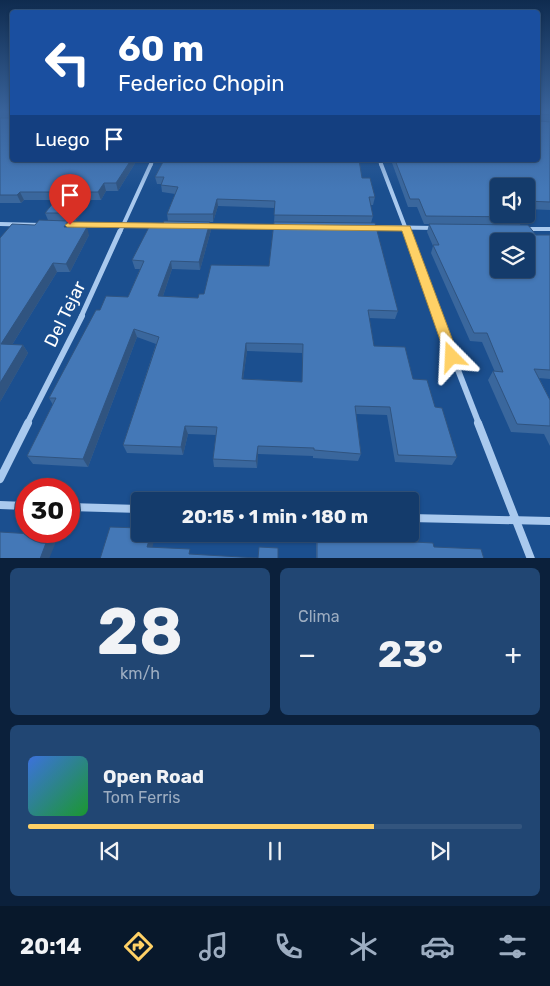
<!DOCTYPE html>
<html lang="es">
<head>
<meta charset="utf-8">
<style>
	:root { --surface:#143b6b; --page:#214673; --text:#f1f3f6; --muted:#9dadc1; --line:#33557e; --accent:#ffd166 }
	body { margin:0; font-family:Rubik,sans-serif; background:var(--page); color:var(--text); height:100vh; display:flex; flex-direction:column; font-size:19px; white-space:nowrap }
	* { box-sizing:border-box; margin:0 }
	p { font-size:16px; color:var(--muted) }
	.icon { flex:none; width:28px; height:28px; fill:none; stroke:currentColor; stroke-width:2; stroke-linecap:round; stroke-linejoin:round }
	.map { position:relative; height:558px; overflow:hidden }
	.sheet { display:flex; flex-direction:column; gap:10px; padding:10px; background:#0b203b; flex:1 }
	.sheet>* { flex:none }
	.banner { position:absolute; left:10px; top:10px; width:530px; height:152px; border-radius:5px; box-shadow:0 1px 4px #0004,0 0 0 1px var(--line); background:#1a4fa0; color:#fff; overflow:hidden }
	.tools { position:absolute; left:490px; top:178px; display:grid; gap:10px }
	.tools a { display:grid; place-items:center; width:45px; height:45px; border-radius:5px; background:var(--surface); box-shadow:0 1px 4px #0004,0 0 0 1px var(--line); font-size:25px }
	.speed { position:absolute; left:15px; top:478px; display:flex; gap:10px; font-size:25px; font-weight:700; text-align:center }
	.speed>* { display:grid; place-content:center; width:65px; height:65px; border-radius:50%; background:var(--surface); box-shadow:0 1px 4px #0004,0 0 0 1px var(--line); line-height:1 }
	.speed .limit { border:8px solid #d22; background:#fff; color:#111 }
	.pin { position:absolute; display:grid; place-items:center; width:42px; height:42px; color:#fff; margin:-51px -21px; border-radius:50% 50% 50% 0; rotate:-45deg; box-shadow:0 0 5px #0007 }
	.pin .icon { rotate:45deg }
	.me { position:absolute; width:55px; margin:-28px; rotate:339deg; stroke-linejoin:round; filter:drop-shadow(0 0 4px #0008) }
	.turn { display:flex; align-items:center; gap:18px; height:105px; padding:0 25px; font-size:22px }
	.turn .icon { width:65px; height:65px; stroke-width:2.5 }
	.turn b { display:block; font-size:35px; line-height:42px }
	.then { display:flex; align-items:center; height:48px; padding:0 25px; background:#0003; gap:10px; font-size:19px }
	.big { font-size:38px; font-weight:700; line-height:1.1 }
	.sheet .tile { flex:1; display:flex; flex-direction:column; justify-content:center; gap:8px; min-width:0; padding:0 18px; border-radius:8px; background:var(--page) }
	.sheet .dial { align-items:center; gap:0 }
	.dial b { font-size:65px; line-height:1 }
	.song { display:flex; align-items:center; gap:15px }
	.cover { width:60px; height:60px; border-radius:8px; background:linear-gradient(135deg,hsl(220 70% 55%),hsl(130 70% 35%)) }
	.played { height:5px; border-radius:2px; background:linear-gradient(90deg,var(--accent) 70%,var(--line) 70%) }
	.keys { display:flex; justify-content:space-around; direction:ltr }
	.heat { display:flex; justify-content:space-between; align-items:center; font-size:28px; direction:ltr }
	.sheet .tiles { flex:1; display:grid; gap:10px; grid-template-columns:1fr 1fr }
	.tile:last-child { grid-column:span 2 }
	.trip { position:absolute; left:131px; top:492px; width:288px; height:50px; border-radius:5px; background:var(--surface); box-shadow:0 1px 4px #0004,0 0 0 1px var(--line); font-weight:700; line-height:50px; text-align:center }
	.tabs { display:flex; height:80px; justify-content:space-around; align-items:center; background:#08182b; color:var(--muted) }
	.tabs .icon { width:35px; height:35px }
	.tabs .active { color:var(--accent) }
	.tabs b { font-size:22px; color:var(--text) }
	.map>svg:first-child { display:block }
</style>
</head>
<body>
<div class="map">
<svg width="550" height="559" viewBox="0 0 550 559">
	<rect width="100%" height="100%" fill="#1b4f8f"/>
	<g fill="none" stroke-linecap="round" stroke-linejoin="round">
		<g stroke="#a9c9ee" stroke-width="3">
			<path d="M379 160 381 165"/>
			<path d="M151 165 153 160"/>
		</g>
		<g stroke="#a9c9ee" stroke-width="4">
			<path d="M381 164 407 232"/>
			<path d="M0 224 42 225"/>
			<path d="M63 225 167 226"/>
			<path d="M206 226 280 227"/>
			<path d="M371 227 435 228"/>
			<path d="M526 229H550"/>
			<path d="M120 232 151 164"/>
		</g>
		<g stroke="#a9c9ee" stroke-width="5">
			<path d="M407 231 437 317"/>
			<path d="M81 317 120 231"/>
		</g>
		<g stroke="#a9c9ee" stroke-width="6">
			<path d="M437 316 479 424"/>
			<path d="M27 424 82 316"/>
		</g>
		<g stroke="#a9c9ee" stroke-width="8">
			<path d="M478 423 531 559"/>
			<path d="M0 479 28 423"/>
			<path d="M0 505 26 506"/>
			<path d="M69 507 140 509"/>
			<path d="M410 518 550 521"/>
		</g>
	</g>
	<g fill="#3a679d" fill-rule="evenodd">
		<path d="M0 111H12L137 160 118 191H106L101 200H91L76 221H68L71 227 89 235 70 272H57L12 345H23L28 353 0 402 35 225 48 220 45 213 56 200H24L21 203H0V118H10H0Z"/>
		<path d="M538 111 550 115V210L526 209V186H499L523 217 520 225 536 235H550V379L539 378 550 400V446L544 434 511 432 488 380 493 371 495 372 482 342 470 341 431 253 433 246 427 232 429 224H424L417 207H408L391 160H538Z"/>
		<path d="M155 177 362 178 375 197 373 205H370L373 216 371 223 398 311 395 319 369 318 374 346 413 379 435 407 457 457 452 465 395 462 387 415 356 414 361 454 358 461 313 458V456L258 454 257 468 214 467 213 459 216 435 188 434 183 455 127 453 123 445 156 344 137 337 88 467 33 464 27 456 53 405 49 398 100 310 128 297 140 269H135L132 260 162 227 168 221 167 214 175 194 162 192 161 184H157ZM218 206 275 208 274 222 269 266 204 294 198 298 163 296 172 269 200 270 211 230 210 222H213ZM247 351 302 353V382L243 379Z"/>
		<path d="M317 537 434 547 484 559H316V543Z"/>
	</g>
	<g fill="#305480">
		<path d="M131 160H137L118 191 116 183Z"/>
		<path d="M104 183 106 191 101 200 98 192Z"/>
		<path d="M20 192 24 200 21 203 17 195Z"/>
		<path d="M88 192 91 200 76 221 74 213Z"/>
		<path d="M217 199 218 206 213 222V214Z"/>
		<path d="M68 221 71 228 64 227Z"/>
		<path d="M210 222 211 230 200 270 199 262Z"/>
		<path d="M87 227 89 235 70 272 66 264Z"/>
		<path d="M171 261 172 269 160 305 158 296Z"/>
		<path d="M53 263 57 272 7 353 1 344Z"/>
		<path d="M134 329 137 337 88 467 83 459Z"/>
		<path d="M246 343 247 351 242 387V379Z"/>
		<path d="M23 345 28 353 0 402V383Z"/>
		<path d="M185 426 188 434 183 455 181 447Z"/>
		<path d="M258 446V454L257 468 256 461Z"/>
		<path d="M151 534H154L155 536 151 554 147 547Z"/>
		<path d="M49 535 56 542 49 559H40Z"/>
	</g>
	<g fill="#4478b7" stroke="#305480" fill-rule="evenodd">
		<path d="M538 111H550V115L540 114 538 118Z"/>
		<path d="M12 115V160H131L116 183H104L98 192H88L74 213H45L62 192H20L17 195H0V118H10Z"/>
		<path d="M538 119 540 121 550 122V202L526 201V186H499V214H521L523 217 426 216 419 199H410L395 160H538Z"/>
		<path d="M164 160H359L362 178H370L375 197H369L373 216 274 215 275 201 217 199 213 214H167L178 187 161 185 164 177H155Z"/>
		<path d="M39 220 68 221 64 227H87L66 264 53 263 1 344 23 345 0 383V238L12 224 35 225Z"/>
		<path d="M164 221 210 222 199 262 171 261 158 296 198 298 199 294H204L211 265 269 266 274 222 375 223 398 311 368 310 374 346 405 347 413 379 427 380 435 407 442 408 457 457 398 455 390 407 355 406 361 454 314 450V448L258 446 256 461 213 459 217 427 185 426 181 447 123 445 159 337 134 329 83 459 27 456 56 398H49L96 310H100L106 296 128 297 144 261 132 260 149 227H162ZM246 343 303 344 302 382 242 379Z"/>
		<path d="M429 224 528 225 536 235H550V370L534 369 550 400V426L517 424 493 371 503 372 487 333H474L433 245H439ZM499 241H526V269H499Z"/>
		<path d="M110 527 140 528V534H151L147 547 190 549 189 554 258 558 259 547 278 548V559H100Z"/>
		<path d="M0 532 49 535 40 559H0Z"/>
		<path d="M317 537 433 543 434 547 481 549 484 559H317Z"/>
	</g>
	<linearGradient id="sky" x2="0" y2="1"><stop stop-color="#0f2b4f"/><stop offset="0.59" stop-color="#39639b"/><stop offset="1" stop-color="#39639b" stop-opacity="0"/></linearGradient>
	<rect width="550" height="189" fill="url(#sky)"/>
	<path fill="#ffd166" stroke="#a68842" d="M70 222 410 226 459 357 457 361H448L446 357 402 231 67 227 65 225Z"/>
	<g text-anchor="middle" stroke-width="5" stroke-linejoin="round" paint-order="stroke">
		<g font-size="18" fill="#fff" stroke="#1b4f8f">
			<text transform="translate(65 314) rotate(-64)" y="6">Del Tejar</text>
		</g>
	</g>
</svg>
<div class="tools">
<a><svg class="icon" aria-label="sound" viewBox="0 0 24 24"><path d="M4 9h4l5-4v14l-5-4H4zM17 9q2 3 0 6"/></svg></a>
<a><svg class="icon" aria-label="layers" viewBox="0 0 24 24"><path d="M12 4l9 5-9 5-9-5zM3 14l9 5 9-5"/></svg></a>
</div>
<div class="speed"><div class="limit">30</div></div>
<div class="pin" style="left:70px;top:225px;background:#d93025"><svg class="icon" aria-label="arrive" viewBox="0 0 24 24"><path d="M6 21V4h12l-3 4 3 4H6"/></svg></div>
<svg class="me" style="left:452px;top:357px" viewBox="-20 -20 40 40"><path d="M0-17L14 15 0 8-14 15z" fill="#ffd166" stroke="#fff" stroke-width="4"/></svg>
<div class="trip">20:15 · 1 min · 180 m</div>
<div class="banner">
<div class="turn"><svg class="icon" aria-label="left" viewBox="0 0 24 24"><path d="M17 20v-9H6M10 6l-5 5 5 5"/></svg><div><b>60 m</b>Federico Chopin</div></div>
<div class="then">Luego<svg class="icon" aria-label="arrive" viewBox="0 0 24 24"><path d="M6 21V4h12l-3 4 3 4H6"/></svg></div>
</div>
</div>
<section class="sheet">
<div class="tiles">
<div class="tile dial"><b>28</b><p>km/h</p></div>
<div class="tile"><p>Clima</p>
<div class="heat"><a>−</a><b class="big">23°</b><a>+</a></div>
</div>
<div class="tile">
<div class="song"><i class="cover"></i><div><b>Open Road</b><p>Tom Ferris</p></div></div>
<div class="played"></div>
<div class="keys"><svg class="icon" aria-label="previous" viewBox="0 0 24 24"><path d="M18 5L8 12l10 7zM5 5v14"/></svg><svg class="icon" aria-label="pause" viewBox="0 0 24 24"><path d="M8 5v14M16 5v14"/></svg><svg class="icon" aria-label="next" viewBox="0 0 24 24"><path d="M6 5l10 7-10 7zM19 5v14"/></svg></div>
</div>
</div>
</section>
<nav class="tabs">
<b>20:14</b>
<svg class="icon active" aria-label="directions" viewBox="0 0 24 24"><path d="M12 3l9 9-9 9-9-9zM9 14v-3h6M13 9l2 2-2 2"/></svg>
<svg class="icon" aria-label="music" viewBox="0 0 24 24"><path d="M9 18V5l10-2v13"/><circle cx="6" cy="18" r="3"/><circle cx="16" cy="16" r="3"/></svg>
<svg class="icon" aria-label="phone" viewBox="0 0 24 24"><path d="M5 4h4l2 5-3 2q2 4 5 5l2-3 5 2v4C11 20 4 13 5 4z"/></svg>
<svg class="icon" aria-label="climate" viewBox="0 0 24 24"><path d="M12 3v18M4 7l16 10M4 17L20 7"/></svg>
<svg class="icon" aria-label="car" viewBox="0 0 24 24"><path d="M5 17H2v-5l4-1 3-4h7l3 4 3 1v5h-3M9 17h6M6 11h13"/><circle cx="7" cy="17" r="2"/><circle cx="17" cy="17" r="2"/></svg>
<svg class="icon" aria-label="filters" viewBox="0 0 24 24"><path d="M4 7h16M4 17h16"/><circle cx="9" cy="7" r="2"/><circle cx="15" cy="17" r="2"/></svg>
</nav>
</body>
</html>
